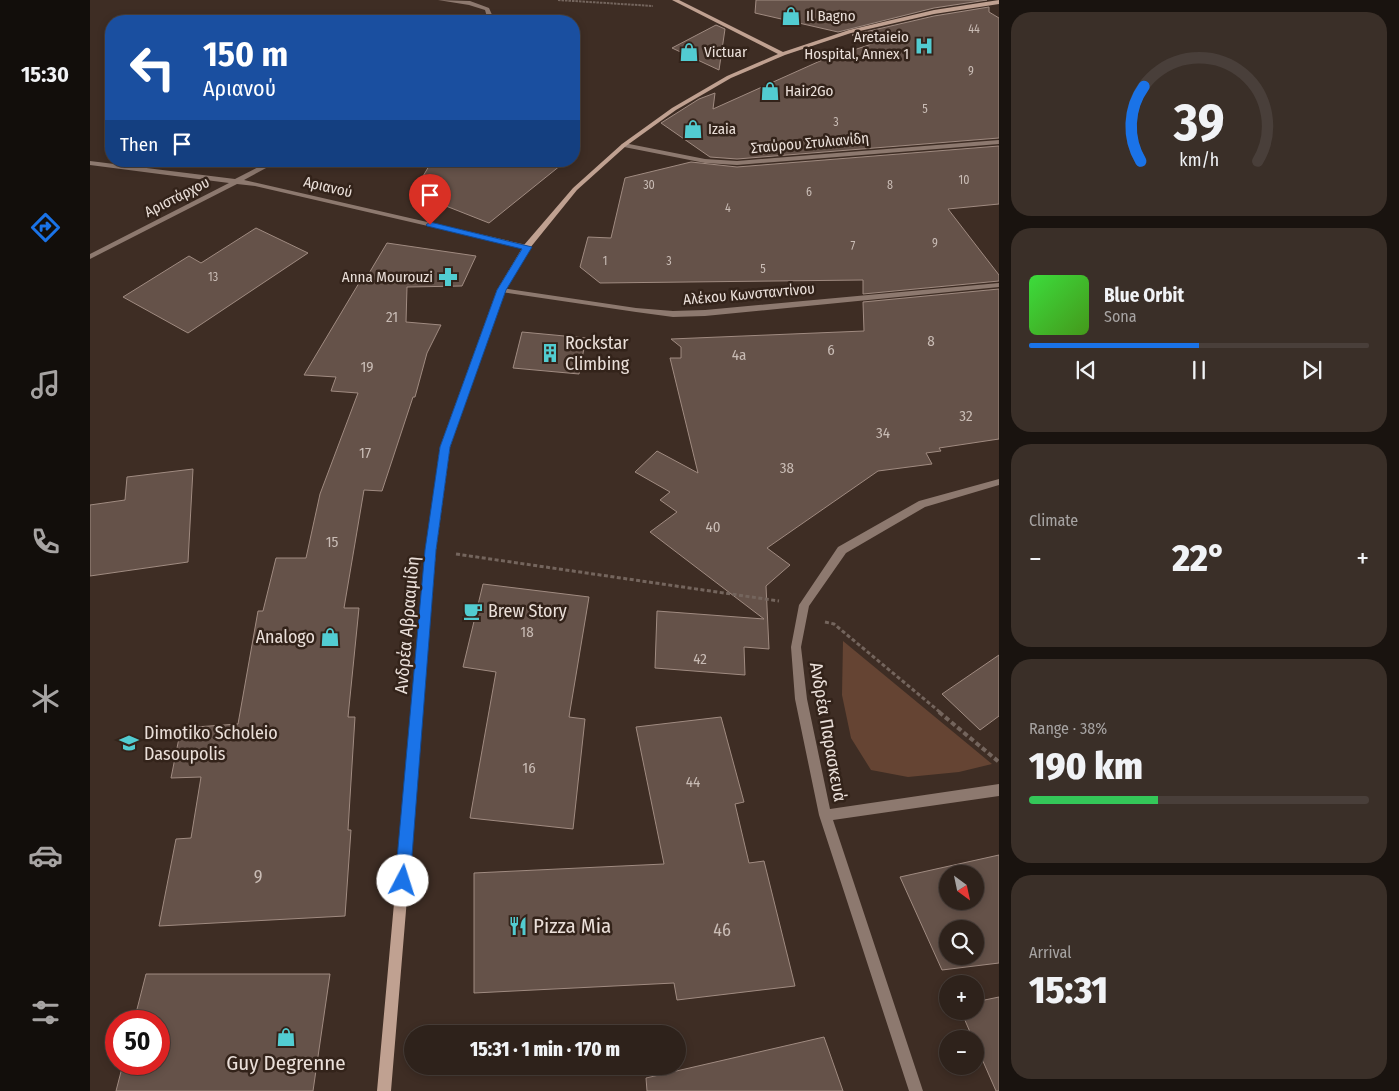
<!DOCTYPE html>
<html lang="en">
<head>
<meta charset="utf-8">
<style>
	:root { --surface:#2e221b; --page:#3a2f28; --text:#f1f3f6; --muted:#a7a4a3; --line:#493f3a; --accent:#1a73e8 }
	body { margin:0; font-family:"Fira Sans Condensed",sans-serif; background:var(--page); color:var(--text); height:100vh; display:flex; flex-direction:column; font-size:19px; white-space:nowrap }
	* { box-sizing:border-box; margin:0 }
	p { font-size:16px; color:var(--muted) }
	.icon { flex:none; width:28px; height:28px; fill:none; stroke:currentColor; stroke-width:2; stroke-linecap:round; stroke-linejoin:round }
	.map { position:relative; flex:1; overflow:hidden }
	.panel { display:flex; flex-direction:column; gap:12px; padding:12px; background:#19130f; width:400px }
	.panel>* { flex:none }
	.guide { position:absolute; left:15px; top:15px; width:475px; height:152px; border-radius:20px; box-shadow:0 2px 8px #0003,0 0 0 1px var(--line); background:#1a4fa0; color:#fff; overflow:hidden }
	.needle { width:32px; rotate:147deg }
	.controls { position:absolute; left:849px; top:865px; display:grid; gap:10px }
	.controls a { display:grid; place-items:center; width:45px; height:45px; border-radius:50%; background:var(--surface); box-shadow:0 2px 8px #0003,0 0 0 1px var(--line); font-size:25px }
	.speed { position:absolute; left:15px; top:1010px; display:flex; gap:10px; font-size:25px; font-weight:700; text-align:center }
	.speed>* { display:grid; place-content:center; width:65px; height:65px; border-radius:50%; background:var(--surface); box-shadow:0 2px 8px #0003,0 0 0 1px var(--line); line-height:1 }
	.speed .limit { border:8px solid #d22; background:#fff; color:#111 }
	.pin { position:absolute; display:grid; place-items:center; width:42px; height:42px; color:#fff; margin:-51px -21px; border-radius:50% 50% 50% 0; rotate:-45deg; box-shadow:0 0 5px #0007 }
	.pin .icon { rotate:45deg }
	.me { position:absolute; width:55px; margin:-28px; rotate:5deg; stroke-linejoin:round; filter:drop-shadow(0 0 4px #0008) }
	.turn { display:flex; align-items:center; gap:18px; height:105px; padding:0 15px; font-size:22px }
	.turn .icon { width:65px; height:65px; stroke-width:2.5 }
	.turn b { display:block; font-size:35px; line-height:42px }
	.then { display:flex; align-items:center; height:48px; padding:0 15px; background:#0003; gap:10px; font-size:19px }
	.big { font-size:38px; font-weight:800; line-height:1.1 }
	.panel .card { flex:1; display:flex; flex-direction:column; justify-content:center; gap:8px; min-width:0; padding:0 18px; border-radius:20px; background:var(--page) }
	.panel .dial { align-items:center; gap:0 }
	.dial svg { height:130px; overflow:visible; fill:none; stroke:var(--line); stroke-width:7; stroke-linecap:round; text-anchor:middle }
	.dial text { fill:var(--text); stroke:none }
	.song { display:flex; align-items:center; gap:15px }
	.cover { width:60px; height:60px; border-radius:8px; background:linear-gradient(135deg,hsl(120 70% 55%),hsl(100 70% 35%)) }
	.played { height:5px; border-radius:2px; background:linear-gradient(90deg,var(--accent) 50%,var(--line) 50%) }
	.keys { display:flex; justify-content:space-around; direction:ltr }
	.heat { display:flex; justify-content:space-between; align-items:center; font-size:28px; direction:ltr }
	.charge { height:8px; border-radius:4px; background:linear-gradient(90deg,#34c759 38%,var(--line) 0) }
	.trip { position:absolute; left:314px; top:1025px; width:282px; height:50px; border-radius:25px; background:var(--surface); box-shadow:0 2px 8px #0003,0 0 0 1px var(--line); font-weight:800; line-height:50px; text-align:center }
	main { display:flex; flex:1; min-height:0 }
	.tabs { display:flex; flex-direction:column; width:90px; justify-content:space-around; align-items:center; background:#120e0b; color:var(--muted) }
	.tabs .icon { width:35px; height:35px }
	.tabs .current { color:var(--accent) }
	.tabs b { font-size:22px; color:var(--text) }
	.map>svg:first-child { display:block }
</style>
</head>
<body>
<main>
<nav class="tabs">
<b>15:30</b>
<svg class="icon current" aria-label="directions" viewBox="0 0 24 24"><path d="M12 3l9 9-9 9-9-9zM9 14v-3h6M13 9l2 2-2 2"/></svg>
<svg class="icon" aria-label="music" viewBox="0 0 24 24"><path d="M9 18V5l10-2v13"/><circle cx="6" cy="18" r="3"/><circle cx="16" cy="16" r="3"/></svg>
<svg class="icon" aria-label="phone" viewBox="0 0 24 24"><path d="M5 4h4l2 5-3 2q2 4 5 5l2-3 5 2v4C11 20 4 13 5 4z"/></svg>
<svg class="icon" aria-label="climate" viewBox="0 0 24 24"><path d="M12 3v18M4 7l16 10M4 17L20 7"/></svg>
<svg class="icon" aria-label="car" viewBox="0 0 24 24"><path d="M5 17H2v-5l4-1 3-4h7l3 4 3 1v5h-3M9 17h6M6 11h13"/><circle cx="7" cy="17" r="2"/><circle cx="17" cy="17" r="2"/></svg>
<svg class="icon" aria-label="filters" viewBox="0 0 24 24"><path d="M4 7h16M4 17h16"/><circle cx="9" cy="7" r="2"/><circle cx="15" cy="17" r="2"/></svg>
</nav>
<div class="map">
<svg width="909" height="1091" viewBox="0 0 909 1091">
	<rect width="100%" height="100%" fill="#3e2d24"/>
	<path fill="#654433" d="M753 641 902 764 869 772 818 777 781 770 761 738 752 695Z"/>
	<g fill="#655249" stroke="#a08b81" fill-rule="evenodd">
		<path d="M666 0H897L844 8 748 32 665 13Z"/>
		<path d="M899 7V12L909 18V138L647 159 620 157 571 123 609 99 625 93 623 109 730 61 791 41 762 35 844 16Z"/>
		<path d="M626 25 635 29 629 70 582 48Z"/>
		<path d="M909 146V204L858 209 909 275V281L773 294V280L510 283 490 267 498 237 521 238 535 178 601 162 647 167Z"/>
		<path d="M342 161H476L399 223 323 193Z"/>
		<path d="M166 228 218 253 98 333 33 297 99 256 111 263Z"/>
		<path d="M297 243 386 256 372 286 317 287 316 322 351 325 337 353 325 397H323L292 491 274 490 254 608H269L258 717H265L258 830H261L255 916 69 926 86 839 101 838 111 777 81 778 91 728 148 724 168 611H173L186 558H216L230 494 268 393 241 391 246 377 214 375 272 278 275 280Z"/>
		<path d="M909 289V439L849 448 851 451 836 453 842 464 788 471 677 548 700 565 676 586 679 649 654 647 655 675 565 668 567 611 674 619 560 532 587 512 570 500 580 492 545 472 567 451 608 473 580 358H591V347L581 339 774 331 773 302Z"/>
		<path d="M432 332 496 338 489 374 423 368Z"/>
		<path d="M103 469 98 562 0 576V505L35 500 37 477Z"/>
		<path d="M393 584 499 597 479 717 495 719 483 829 380 818 406 672 373 667Z"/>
		<path d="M909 655V716L890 730 852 694Z"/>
		<path d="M631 717 654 802 645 804 659 863 674 861 705 986 587 1000 584 983 384 993V873L574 864 546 727Z"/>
		<path d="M909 855V963L852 970 810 877ZM858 874H885V901H858ZM858 929H885V956H858Z"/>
		<path d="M56 974H240L223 1091H26L33 1064H69V1021H44Z"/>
		<path d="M909 997V1091H906L885 1043V1039H883L871 1011H885V1002Z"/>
		<path d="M734 1037 753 1091H557L556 1078Z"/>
	</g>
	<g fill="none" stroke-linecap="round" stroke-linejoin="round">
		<path stroke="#74655d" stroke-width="2" stroke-dasharray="2.5 1" stroke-linecap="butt" d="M468 0 563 6"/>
		<g stroke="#74655d" stroke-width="3" stroke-dasharray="4 2.5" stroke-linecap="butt">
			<path d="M366 554 689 601"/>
			<path d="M735 622 744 624 851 713"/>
		</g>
		<path stroke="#74655d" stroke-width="4" stroke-dasharray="5 3" stroke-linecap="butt" d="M849 712 909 762"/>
		<g fill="#8d796f" fill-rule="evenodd">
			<path d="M348 0 380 1 399 8 403 17 398 21H392L397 17 395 10 379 5Z"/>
			<path d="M909 140V144L647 165 615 163 534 147 531 145 534 143 615 159 647 161Z"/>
			<path d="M0 161 145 179 180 161H189L154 180 437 245 441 247 437 249 165 186 147 184 0 259V254L139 183 0 165Z"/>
			<path d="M909 283V287L615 316 583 317 546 312 411 292 407 290 411 288 546 308 583 311 615 310Z"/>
			<path d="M909 479V485L835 507 756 553 719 606 711 647 717 699 740 809 909 784V796L743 820 833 1091H819L729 815 705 699 701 647 709 605 748 547 829 501Z"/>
		</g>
		<path fill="#c0a191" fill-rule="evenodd" d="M582 0H589L693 52 759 30 844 10 909 0V4L844 14 761 33 695 55 641 78 586 110 536 146 487 190 440 248 415 290 360 447 346 550 301 1091H287L336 550 350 447 407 290 434 245 483 188 532 144 582 108 637 76 688 54Z"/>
	</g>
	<path fill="#1a73e8" stroke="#114b97" d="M340 222 442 247 416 290 360 447 346 550 320 881 318 886 313 888 307 886 305 881 335 550 350 447 407 290 432 249 337 226 336 225Z"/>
	<defs>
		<g id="shop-bare" transform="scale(1.5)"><path d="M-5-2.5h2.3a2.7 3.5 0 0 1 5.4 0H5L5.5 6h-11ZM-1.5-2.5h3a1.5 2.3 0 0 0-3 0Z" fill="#52ccd1" stroke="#33231a" stroke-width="2.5" paint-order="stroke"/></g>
		<g id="hospital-bare" transform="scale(1.5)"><path d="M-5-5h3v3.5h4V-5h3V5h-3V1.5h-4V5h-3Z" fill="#52ccd1" stroke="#33231a" stroke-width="2.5" paint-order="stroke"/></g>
		<g id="pharmacy-bare" transform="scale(1.5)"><path d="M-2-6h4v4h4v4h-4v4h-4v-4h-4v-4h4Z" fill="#52ccd1" stroke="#33231a" stroke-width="2.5" paint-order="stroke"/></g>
		<g id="building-bare" transform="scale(1.5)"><path d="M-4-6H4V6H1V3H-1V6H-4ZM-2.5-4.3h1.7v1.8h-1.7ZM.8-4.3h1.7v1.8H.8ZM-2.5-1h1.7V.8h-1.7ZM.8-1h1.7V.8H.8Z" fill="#52ccd1" stroke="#33231a" stroke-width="2.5" paint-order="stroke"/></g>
		<g id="cafe-bare" transform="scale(1.5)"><path d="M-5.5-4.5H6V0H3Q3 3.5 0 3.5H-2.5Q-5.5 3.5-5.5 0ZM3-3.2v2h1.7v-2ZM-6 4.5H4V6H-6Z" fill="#52ccd1" stroke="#33231a" stroke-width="2.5" paint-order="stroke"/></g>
		<g id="school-bare" transform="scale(1.5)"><path d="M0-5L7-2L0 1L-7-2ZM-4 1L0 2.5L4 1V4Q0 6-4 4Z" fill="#52ccd1" stroke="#33231a" stroke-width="2.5" paint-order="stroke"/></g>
		<g id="restaurant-bare" transform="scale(1.5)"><path d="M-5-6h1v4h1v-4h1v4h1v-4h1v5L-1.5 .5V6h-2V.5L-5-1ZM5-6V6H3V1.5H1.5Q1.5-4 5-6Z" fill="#52ccd1" stroke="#33231a" stroke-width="2.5" paint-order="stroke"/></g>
	</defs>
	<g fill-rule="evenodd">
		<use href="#shop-bare" x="701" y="16"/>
		<use href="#hospital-bare" x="834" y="46"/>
		<use href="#shop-bare" x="599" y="52"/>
		<use href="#shop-bare" x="680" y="91"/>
		<use href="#shop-bare" x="603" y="129"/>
		<use href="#pharmacy-bare" x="358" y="277"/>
		<use href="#building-bare" x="460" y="353"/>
		<use href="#cafe-bare" x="383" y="611"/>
		<use href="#shop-bare" x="240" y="637"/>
		<use href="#school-bare" x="39" y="743"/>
		<use href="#restaurant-bare" x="428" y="926"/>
		<use href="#shop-bare" x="196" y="1037"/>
	</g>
	<g text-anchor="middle" stroke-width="5" stroke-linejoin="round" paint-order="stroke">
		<g font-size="12" fill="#c9bcb5">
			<text x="884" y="33">44</text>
			<text x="881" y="75">9</text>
			<text x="835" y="113">5</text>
			<text x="746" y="126">3</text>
			<text x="874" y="184">10</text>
			<text x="559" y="189">30</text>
			<text x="800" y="189">8</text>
			<text x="719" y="196">6</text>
			<text x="638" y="212">4</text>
			<text x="845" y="247">9</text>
			<text x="763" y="250">7</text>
			<text x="515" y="265">1</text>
			<text x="579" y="265">3</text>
			<text x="673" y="273">5</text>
			<text x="123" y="281">13</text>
		</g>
		<g font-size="15" fill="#eadfd9" stroke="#33231a" text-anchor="start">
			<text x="716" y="21">Il Bagno</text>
			<text x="819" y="42" text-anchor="end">Aretaieio<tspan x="819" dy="17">Hospital, Annex 1</tspan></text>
			<text x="614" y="57">Victuar</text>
			<text x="695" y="96">Hair2Go</text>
			<text x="618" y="134">Izaia</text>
			<text x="343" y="282" text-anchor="end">Anna Mourouzi</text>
		</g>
		<g font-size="15" fill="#eadfd9" stroke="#33231a">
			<text transform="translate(720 143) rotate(-5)" y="5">Σταύρου Στυλιανίδη</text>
			<text transform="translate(238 187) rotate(13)" y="5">Αριανού</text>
			<text transform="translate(87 197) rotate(-27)" y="5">Αριστάρχου</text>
			<text transform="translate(659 294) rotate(-5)" y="5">Αλέκου Κωνσταντίνου</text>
		</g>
		<g font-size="15" fill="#c9bcb5">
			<text x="302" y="322">21</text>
			<text x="841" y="346">8</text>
			<text x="741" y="355">6</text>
			<text x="649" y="360">4a</text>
			<text x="277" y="372">19</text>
			<text x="876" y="421">32</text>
			<text x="793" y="438">34</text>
			<text x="275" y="458">17</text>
			<text x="697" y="473">38</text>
			<text x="623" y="532">40</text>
			<text x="242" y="547">15</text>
			<text x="437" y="637">18</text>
			<text x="610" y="664">42</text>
			<text x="439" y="773">16</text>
			<text x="603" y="787">44</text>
		</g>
		<g font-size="18" fill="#eadfd9" stroke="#33231a" text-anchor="start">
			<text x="475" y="349">Rockstar<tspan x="475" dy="21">Climbing</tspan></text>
			<text x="398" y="617">Brew Story</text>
			<text x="225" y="643" text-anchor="end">Analogo</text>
			<text x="54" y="739">Dimotiko Scholeio<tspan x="54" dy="21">Dasoupolis</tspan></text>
		</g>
		<g font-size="18" fill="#eadfd9" stroke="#33231a">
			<text transform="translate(317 625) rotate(-85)" y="6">Ανδρέα Αβρααμίδη</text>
			<text transform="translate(738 732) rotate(80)" y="6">Ανδρέα Παρασκευά</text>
		</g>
		<g font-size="18" fill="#c9bcb5">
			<text x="168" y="883">9</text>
			<text x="632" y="936">46</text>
		</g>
		<g font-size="21" fill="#eadfd9" stroke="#33231a" text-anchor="start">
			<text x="443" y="933">Pizza Mia</text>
			<text x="196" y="1070" text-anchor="middle">Guy Degrenne</text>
		</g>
	</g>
</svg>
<div class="controls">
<a><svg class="needle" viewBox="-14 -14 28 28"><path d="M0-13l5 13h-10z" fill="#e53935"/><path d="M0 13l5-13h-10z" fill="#a7a4a3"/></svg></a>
<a><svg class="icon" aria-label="search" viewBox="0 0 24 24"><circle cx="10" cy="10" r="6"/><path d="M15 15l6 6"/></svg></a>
<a>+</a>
<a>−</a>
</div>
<div class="speed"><div class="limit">50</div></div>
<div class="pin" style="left:340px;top:225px;background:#d93025"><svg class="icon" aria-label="arrive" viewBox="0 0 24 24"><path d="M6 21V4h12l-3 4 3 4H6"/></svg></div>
<svg class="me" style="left:313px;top:881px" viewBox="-20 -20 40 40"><circle r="19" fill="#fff"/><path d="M0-13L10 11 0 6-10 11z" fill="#1a73e8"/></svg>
<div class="trip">15:31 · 1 min · 170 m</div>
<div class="guide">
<div class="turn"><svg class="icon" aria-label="left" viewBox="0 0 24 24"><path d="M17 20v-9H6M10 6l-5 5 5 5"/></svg><div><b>150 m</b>Αριανού</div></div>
<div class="then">Then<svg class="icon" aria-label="arrive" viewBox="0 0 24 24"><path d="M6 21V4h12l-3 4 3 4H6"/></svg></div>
</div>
</div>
<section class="panel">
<div class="card dial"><svg viewBox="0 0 100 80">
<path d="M14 69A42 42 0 1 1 86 69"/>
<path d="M14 69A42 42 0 0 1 16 23" stroke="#1a73e8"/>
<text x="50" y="56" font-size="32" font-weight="700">39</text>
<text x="50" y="72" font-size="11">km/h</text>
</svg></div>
<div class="card">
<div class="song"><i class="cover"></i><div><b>Blue Orbit</b><p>Sona</p></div></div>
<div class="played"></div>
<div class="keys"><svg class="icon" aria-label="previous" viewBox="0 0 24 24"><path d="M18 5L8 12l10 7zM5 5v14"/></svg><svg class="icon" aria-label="pause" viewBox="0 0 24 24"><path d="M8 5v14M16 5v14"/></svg><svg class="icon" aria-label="next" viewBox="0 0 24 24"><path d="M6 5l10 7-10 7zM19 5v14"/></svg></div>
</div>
<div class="card"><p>Climate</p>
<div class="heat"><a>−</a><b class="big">22°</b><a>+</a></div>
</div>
<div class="card"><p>Range · 38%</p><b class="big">190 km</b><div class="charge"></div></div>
<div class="card"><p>Arrival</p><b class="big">15:31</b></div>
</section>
</main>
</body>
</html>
